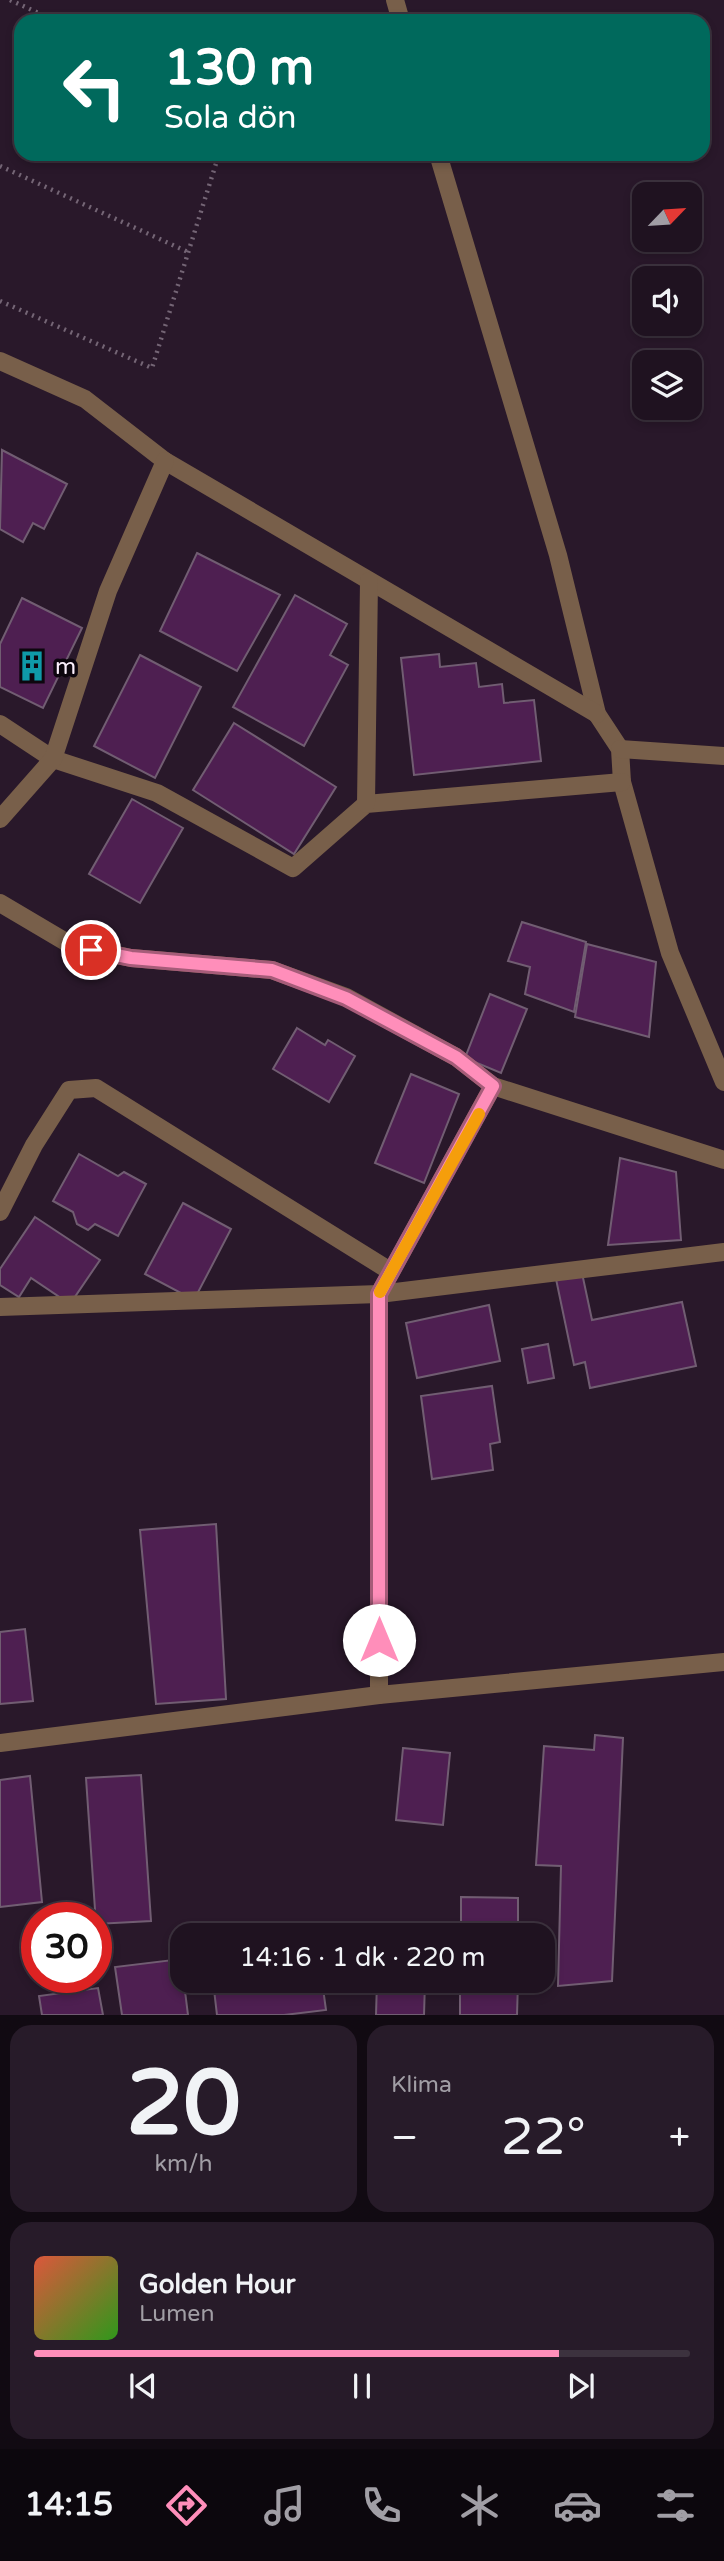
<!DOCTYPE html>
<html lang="tr">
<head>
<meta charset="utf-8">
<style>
	:root { --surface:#1f1220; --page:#271b29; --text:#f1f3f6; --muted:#a19ea5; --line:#3c323e; --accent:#ff8eba }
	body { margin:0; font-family:"Varela Round",sans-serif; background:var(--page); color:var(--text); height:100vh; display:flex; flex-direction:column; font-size:26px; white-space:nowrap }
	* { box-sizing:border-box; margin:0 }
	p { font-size:23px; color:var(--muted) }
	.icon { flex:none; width:38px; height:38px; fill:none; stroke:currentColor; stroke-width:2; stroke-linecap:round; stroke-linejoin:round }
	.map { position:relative; height:2015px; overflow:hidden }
	.drawer { display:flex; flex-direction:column; gap:10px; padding:10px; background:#110a12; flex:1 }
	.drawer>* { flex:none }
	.banner { position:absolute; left:14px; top:14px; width:696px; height:147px; border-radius:21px; box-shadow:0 4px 10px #0003,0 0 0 2px var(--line); background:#00695c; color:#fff; overflow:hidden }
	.needle { width:46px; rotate:65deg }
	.controls { position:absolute; left:632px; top:182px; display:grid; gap:14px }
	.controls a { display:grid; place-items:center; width:70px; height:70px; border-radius:14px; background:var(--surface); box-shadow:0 4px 10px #0003,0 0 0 2px var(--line); font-size:35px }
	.speed { position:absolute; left:21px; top:1902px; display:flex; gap:14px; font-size:35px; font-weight:700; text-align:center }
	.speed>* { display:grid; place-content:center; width:91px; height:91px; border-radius:50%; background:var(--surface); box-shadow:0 4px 10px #0003,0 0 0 2px var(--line); line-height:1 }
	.speed .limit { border:10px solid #d22; background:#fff; color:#111 }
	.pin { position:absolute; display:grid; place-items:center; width:60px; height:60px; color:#fff; margin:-30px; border:4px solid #fff; border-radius:50%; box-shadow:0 2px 7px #0007 }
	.me { position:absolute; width:77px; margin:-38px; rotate:0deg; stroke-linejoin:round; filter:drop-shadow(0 0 5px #0008) }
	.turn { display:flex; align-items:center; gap:24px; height:147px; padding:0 35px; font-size:32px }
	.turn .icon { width:91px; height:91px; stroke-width:2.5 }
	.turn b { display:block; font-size:49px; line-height:60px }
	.big { font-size:52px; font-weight:600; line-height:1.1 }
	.drawer .widget { flex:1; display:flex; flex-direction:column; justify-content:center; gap:10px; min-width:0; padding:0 24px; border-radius:21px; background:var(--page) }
	.drawer .dial { align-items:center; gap:0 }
	.dial b { font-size:91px; line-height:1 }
	.song { display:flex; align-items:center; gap:21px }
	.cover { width:84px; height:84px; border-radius:10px; background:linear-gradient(135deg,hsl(10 70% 55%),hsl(110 70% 35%)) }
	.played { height:7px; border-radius:4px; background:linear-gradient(90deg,var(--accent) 80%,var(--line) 80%) }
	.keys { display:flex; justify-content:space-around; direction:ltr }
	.heat { display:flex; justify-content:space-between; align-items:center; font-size:38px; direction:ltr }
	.drawer .tiles { flex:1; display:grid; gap:10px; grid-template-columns:1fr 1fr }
	.widget:last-child { grid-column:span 2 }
	.trip { position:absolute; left:170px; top:1923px; width:385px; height:70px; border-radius:21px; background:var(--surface); box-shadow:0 4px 10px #0003,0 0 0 2px var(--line); font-weight:600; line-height:70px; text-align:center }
	.dock { display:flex; height:112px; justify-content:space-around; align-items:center; background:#0c070d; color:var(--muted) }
	.dock .icon { width:49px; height:49px }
	.dock .active { color:var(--accent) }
	.dock b { font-size:32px; color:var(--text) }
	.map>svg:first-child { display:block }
</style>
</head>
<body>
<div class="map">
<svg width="724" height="2015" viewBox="0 0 724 2015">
	<rect width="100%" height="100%" fill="#29182a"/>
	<g fill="#4e1f51" stroke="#715d72" stroke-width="2">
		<path d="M2 450 67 484 44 529 33 523 23 542 0 529Z"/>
		<path d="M197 553 280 595 237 671 160 631Z"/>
		<path d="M295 595 347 624 330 655 348 665 304 746 233 707Z"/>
		<path d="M22 598 82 628 43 708 0 687V644Z"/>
		<path d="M439 654 440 667 476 663 479 687 502 684 504 703 534 700 541 761 414 775 401 658Z"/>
		<path d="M140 655 201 687 155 778 94 746Z"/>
		<path d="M234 723 336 787 294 854 193 790Z"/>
		<path d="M132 799 183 828 140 903 89 874Z"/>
		<path d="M522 922 586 942 574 1012 525 994 530 967 508 961Z"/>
		<path d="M587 944 656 962 649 1037 575 1017Z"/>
		<path d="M490 994 527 1009 501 1073 465 1058Z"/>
		<path d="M297 1028 325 1045 328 1040 355 1056 329 1102 273 1069Z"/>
		<path d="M411 1074 459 1094 424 1183 375 1163Z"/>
		<path d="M79 1154 118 1176 124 1172 146 1184 118 1236 95 1224 88 1230 77 1224 73 1212 53 1201Z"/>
		<path d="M620 1158 676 1172 681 1240 608 1245Z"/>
		<path d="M183 1203 231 1229 194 1300 145 1274Z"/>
		<path d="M35 1217 100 1260 70 1304 31 1278 19 1297 0 1285V1269Z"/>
		<path d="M582 1273 592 1320 682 1302 696 1366 590 1388 585 1362 574 1365 556 1279Z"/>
		<path d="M489 1305 500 1361 417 1378 406 1323Z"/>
		<path d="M548 1344 554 1378 528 1383 522 1349Z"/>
		<path d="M492 1386 500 1442 490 1444 493 1470 432 1479 421 1396Z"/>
		<path d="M216 1524 226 1699 156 1704 140 1530Z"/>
		<path d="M25 1629 33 1701 0 1704V1632Z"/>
		<path d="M595 1735 623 1738 612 1981 558 1986 561 1866 536 1865 544 1746 594 1750Z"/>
		<path d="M403 1748 450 1753 443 1825 396 1820Z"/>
		<path d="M141 1775 151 1921 96 1924 86 1778Z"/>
		<path d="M30 1776 42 1902 0 1907V1780Z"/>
		<path d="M461 1897 518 1898V1936H461Z"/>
		<path d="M181 1959 188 2015H122L115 1967Z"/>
		<path d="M213 1981H322L326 2010 284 2015H217Z"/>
		<path d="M377 1981H425L424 2015H376Z"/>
		<path d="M460 1981H518L517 2015H460Z"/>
		<path d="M98 1988 103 2015H42L39 1996Z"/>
	</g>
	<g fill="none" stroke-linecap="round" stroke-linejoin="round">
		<g stroke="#746575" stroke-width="4.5" stroke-dasharray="2 5" stroke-linecap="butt">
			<path d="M10 0 56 21"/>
			<path d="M0 166 188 252"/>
			<path d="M0 301 152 368 219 154"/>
		</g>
		<g stroke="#785f4a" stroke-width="18">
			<path d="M395 0 401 21"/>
			<path d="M438 154 558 555 597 714 620 749 622 782 670 953 724 1082"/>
			<path d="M0 361 85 399 165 461 597 714"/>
			<path d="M0 724 53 759 157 793 293 868 366 804 622 782"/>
			<path d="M620 749 724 756"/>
			<path d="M366 804 369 581"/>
			<path d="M0 819 53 759 108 591 165 461"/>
			<path d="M0 903 71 945 131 958 272 970 346 997 456 1057 493 1086 724 1160"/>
			<path d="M0 1212 34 1145 69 1090 96 1088 390 1271"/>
			<path d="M0 1307 379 1294 724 1252"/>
			<path d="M379 1695V1294L493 1086"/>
			<path d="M0 1743 379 1695 724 1662"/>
		</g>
	</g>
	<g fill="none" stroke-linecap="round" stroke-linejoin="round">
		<g stroke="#a65c79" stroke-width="18">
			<path id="route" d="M91 950 131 958 272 970 346 998 456 1057 493 1086 379 1294V1640"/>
		</g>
		<use href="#route" stroke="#ff8eba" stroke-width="12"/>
		<path stroke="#f59e0b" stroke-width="12" d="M380 1292 479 1114"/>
	</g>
	<defs>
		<g id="building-bare" transform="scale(2.415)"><path d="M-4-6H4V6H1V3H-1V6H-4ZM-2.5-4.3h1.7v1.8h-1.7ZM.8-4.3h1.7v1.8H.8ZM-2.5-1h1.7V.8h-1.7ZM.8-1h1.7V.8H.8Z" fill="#0f9aa8" stroke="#0d060e" stroke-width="2.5" paint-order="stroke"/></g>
	</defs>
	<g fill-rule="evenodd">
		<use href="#building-bare" x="32" y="666"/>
	</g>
	<g text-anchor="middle" stroke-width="7" stroke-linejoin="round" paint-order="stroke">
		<g font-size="23" fill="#fbeffc" stroke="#0d060e" text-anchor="start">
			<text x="55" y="674">m</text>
		</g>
	</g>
</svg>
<div class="controls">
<a><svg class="needle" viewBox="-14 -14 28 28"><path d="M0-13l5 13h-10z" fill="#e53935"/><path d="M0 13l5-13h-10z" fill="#a19ea5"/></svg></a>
<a><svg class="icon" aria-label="sound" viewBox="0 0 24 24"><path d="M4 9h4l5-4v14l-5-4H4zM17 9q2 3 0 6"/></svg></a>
<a><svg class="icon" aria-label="layers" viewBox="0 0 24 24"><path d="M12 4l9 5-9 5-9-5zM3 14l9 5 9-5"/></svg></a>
</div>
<div class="speed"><div class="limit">30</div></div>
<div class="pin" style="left:91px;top:950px;background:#d93025"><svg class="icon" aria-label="arrive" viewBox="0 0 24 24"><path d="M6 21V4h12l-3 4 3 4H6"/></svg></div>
<svg class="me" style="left:379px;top:1640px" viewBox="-20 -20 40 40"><circle r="19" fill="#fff"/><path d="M0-13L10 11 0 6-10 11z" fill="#ff8eba"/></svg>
<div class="trip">14:16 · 1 dk · 220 m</div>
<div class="banner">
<div class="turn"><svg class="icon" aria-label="left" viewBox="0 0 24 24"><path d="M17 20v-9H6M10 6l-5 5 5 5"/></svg><div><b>130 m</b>Sola dön</div></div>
</div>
</div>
<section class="drawer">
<div class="tiles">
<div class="widget dial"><b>20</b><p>km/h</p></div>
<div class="widget"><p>Klima</p>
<div class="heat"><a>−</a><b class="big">22°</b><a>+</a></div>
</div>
<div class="widget">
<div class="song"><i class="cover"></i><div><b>Golden Hour</b><p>Lumen</p></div></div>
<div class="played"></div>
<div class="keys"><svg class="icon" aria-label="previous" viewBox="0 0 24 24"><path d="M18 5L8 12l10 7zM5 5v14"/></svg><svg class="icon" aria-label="pause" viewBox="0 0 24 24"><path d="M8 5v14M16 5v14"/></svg><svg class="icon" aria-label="next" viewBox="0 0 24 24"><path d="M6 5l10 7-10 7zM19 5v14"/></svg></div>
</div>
</div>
</section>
<nav class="dock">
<b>14:15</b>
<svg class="icon active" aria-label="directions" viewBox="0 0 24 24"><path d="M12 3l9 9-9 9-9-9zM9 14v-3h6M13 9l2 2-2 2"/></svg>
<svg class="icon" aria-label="music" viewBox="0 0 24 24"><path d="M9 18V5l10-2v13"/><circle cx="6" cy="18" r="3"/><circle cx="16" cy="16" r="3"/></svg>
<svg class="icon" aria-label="phone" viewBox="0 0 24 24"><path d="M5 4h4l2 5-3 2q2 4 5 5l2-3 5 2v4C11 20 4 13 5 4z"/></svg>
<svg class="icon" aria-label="climate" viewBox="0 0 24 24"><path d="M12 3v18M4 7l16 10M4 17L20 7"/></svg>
<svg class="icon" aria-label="car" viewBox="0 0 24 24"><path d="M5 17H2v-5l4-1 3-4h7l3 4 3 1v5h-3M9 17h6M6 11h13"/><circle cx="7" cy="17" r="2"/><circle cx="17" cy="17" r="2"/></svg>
<svg class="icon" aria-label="filters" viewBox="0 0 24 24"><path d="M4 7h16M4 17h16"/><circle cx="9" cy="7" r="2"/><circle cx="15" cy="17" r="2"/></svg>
</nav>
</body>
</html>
